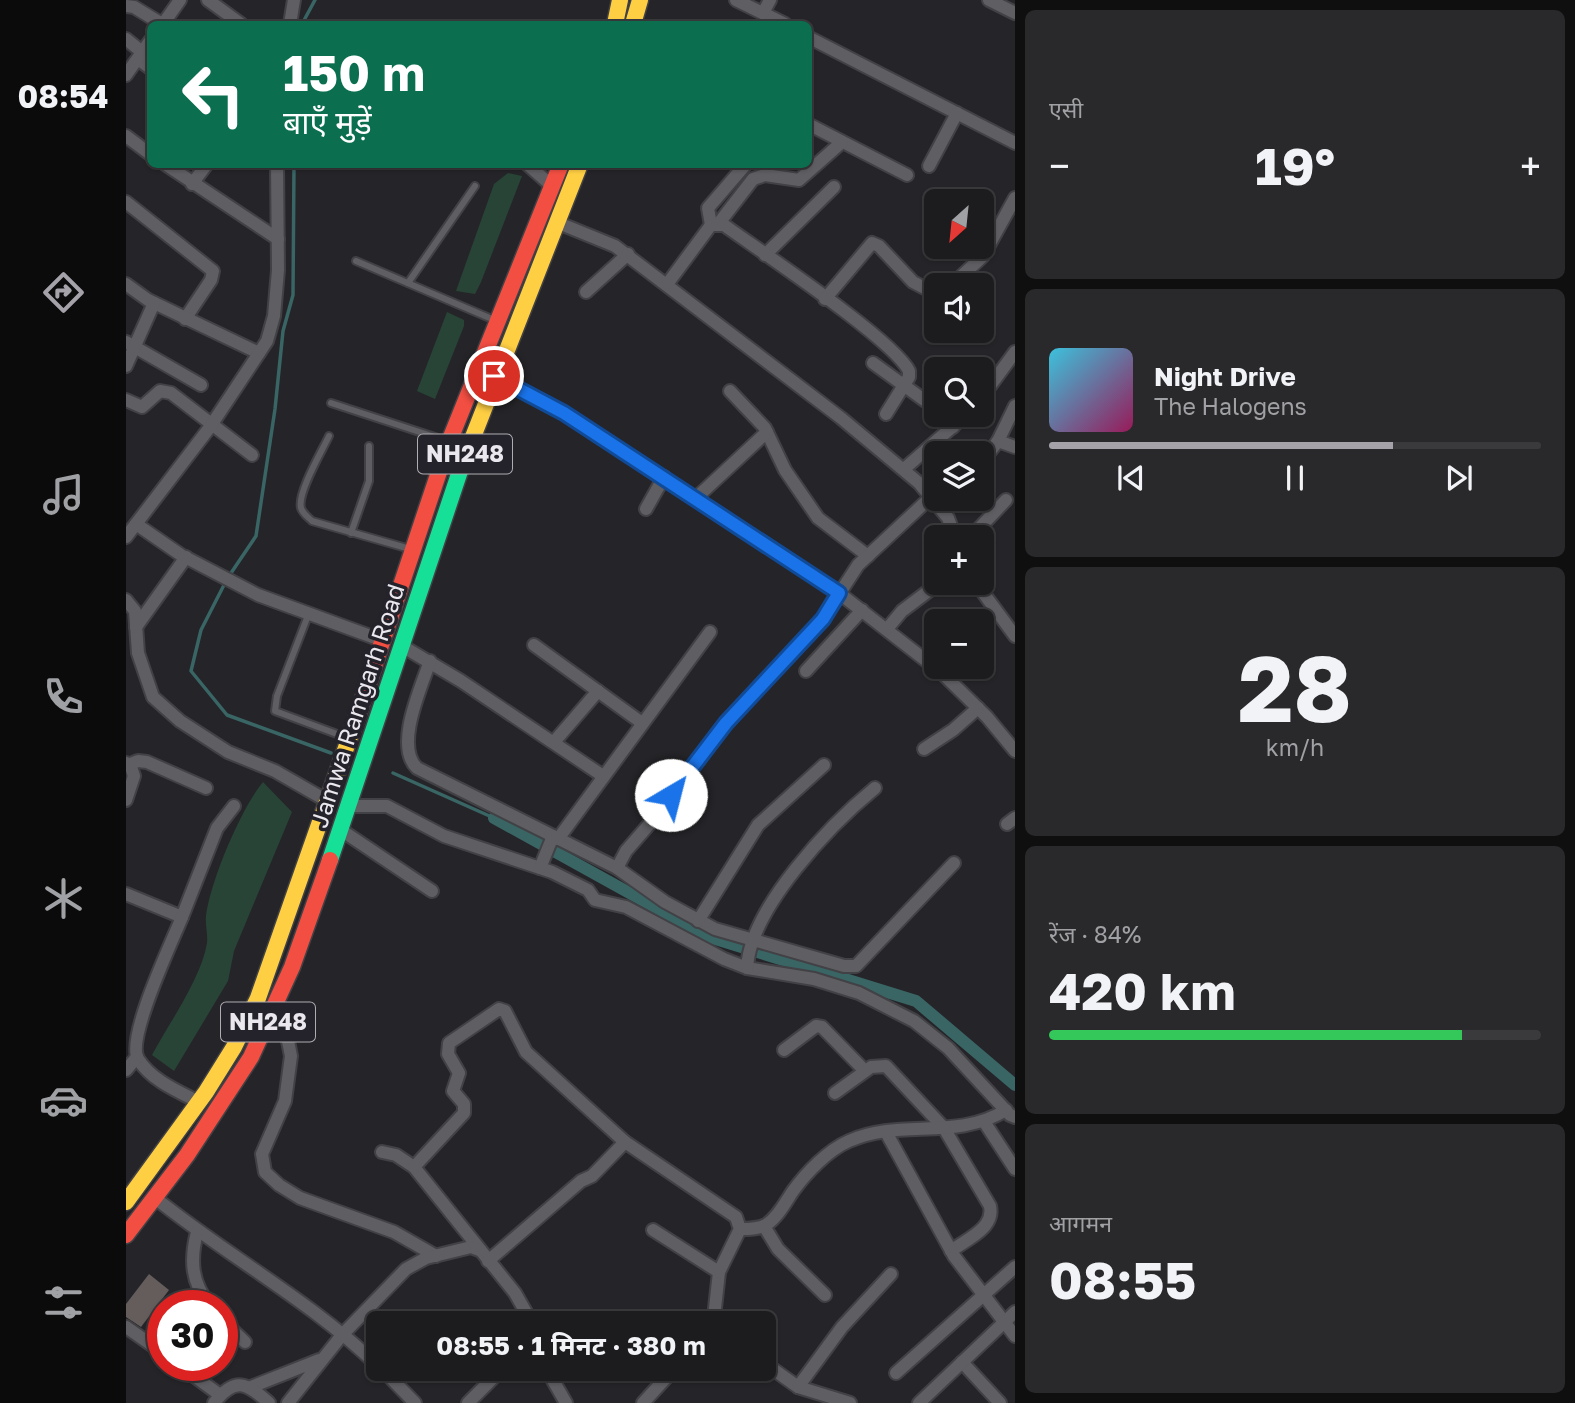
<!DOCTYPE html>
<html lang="hi">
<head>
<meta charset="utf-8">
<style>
	:root { --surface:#1c1b1e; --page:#29282b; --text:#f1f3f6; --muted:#a0a1a4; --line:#3a393c; --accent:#a5a3a9 }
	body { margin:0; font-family:"Golos Text","Noto Sans Devanagari",sans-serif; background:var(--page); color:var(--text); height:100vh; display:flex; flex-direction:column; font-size:26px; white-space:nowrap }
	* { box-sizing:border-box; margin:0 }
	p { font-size:23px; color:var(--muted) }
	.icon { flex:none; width:38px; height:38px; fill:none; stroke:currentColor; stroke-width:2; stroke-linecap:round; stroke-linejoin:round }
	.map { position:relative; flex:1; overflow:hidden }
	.side { display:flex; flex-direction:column; gap:10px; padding:10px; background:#0f0f10; width:560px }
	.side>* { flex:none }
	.banner { position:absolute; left:21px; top:21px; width:665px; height:147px; border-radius:10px; box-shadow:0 2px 5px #0004,0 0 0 2px var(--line); background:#0b6e4f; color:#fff; overflow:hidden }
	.needle { width:46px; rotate:207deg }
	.buttons { position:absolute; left:798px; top:189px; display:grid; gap:14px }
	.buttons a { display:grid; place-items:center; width:70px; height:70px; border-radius:10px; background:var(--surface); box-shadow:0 2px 5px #0004,0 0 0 2px var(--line); font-size:35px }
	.speed { position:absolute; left:21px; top:1290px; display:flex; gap:14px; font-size:35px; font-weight:700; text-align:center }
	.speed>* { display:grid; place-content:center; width:91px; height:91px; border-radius:50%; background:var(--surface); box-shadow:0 2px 5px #0004,0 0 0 2px var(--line); line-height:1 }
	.speed .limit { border:10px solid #d22; background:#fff; color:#111 }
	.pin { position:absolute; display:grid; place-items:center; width:60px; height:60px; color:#fff; margin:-30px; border:4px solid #fff; border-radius:50%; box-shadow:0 2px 7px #0007 }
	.me { position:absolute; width:77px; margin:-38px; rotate:37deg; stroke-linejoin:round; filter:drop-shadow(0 0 5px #0008) }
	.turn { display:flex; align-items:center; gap:24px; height:147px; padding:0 21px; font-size:32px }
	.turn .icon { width:91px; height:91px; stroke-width:2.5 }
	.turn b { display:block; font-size:49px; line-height:60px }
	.big { font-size:52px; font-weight:700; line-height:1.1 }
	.side .card { flex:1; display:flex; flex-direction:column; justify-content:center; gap:10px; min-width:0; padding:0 24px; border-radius:10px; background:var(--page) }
	.side .dial { align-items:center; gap:0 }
	.dial b { font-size:91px; line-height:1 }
	.song { display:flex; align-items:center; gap:21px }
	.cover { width:84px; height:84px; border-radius:10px; background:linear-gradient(135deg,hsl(190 70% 55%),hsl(330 70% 35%)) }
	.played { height:7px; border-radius:4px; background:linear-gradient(90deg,var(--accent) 70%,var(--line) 70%) }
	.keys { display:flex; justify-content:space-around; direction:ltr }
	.heat { display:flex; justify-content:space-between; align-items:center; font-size:38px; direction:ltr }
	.charge { height:10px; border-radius:5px; background:linear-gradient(90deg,#34c759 84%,var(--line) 0) }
	.trip { position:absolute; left:240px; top:1311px; width:410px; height:70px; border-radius:10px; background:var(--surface); box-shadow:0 2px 5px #0004,0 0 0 2px var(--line); font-weight:700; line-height:70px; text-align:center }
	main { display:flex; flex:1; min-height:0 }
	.menu { display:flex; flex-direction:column; width:126px; justify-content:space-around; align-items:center; background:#0b0b0c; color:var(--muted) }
	.menu .icon { width:49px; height:49px }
	.menu .current { color:var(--accent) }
	.menu b { font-size:32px; color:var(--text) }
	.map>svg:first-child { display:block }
</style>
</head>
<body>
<main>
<nav class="menu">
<b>08:54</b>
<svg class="icon current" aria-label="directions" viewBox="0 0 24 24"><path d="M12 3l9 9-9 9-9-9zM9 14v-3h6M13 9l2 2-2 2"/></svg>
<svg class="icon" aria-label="music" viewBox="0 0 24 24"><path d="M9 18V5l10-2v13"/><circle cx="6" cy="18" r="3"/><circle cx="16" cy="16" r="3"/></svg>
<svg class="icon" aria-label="phone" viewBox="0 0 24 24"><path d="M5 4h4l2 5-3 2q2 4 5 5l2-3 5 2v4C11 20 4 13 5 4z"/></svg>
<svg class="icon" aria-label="climate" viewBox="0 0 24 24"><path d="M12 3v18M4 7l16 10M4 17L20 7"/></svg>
<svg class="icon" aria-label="car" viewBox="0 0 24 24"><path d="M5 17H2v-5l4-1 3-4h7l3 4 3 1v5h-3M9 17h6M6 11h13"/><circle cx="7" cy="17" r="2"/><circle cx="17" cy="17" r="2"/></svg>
<svg class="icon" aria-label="filters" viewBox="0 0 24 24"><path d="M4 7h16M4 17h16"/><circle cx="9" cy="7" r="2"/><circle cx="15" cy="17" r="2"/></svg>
</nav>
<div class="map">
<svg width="889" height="1403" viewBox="0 0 889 1403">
	<rect width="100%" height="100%" fill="#252428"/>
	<g fill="#284436">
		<path d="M382 173 396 176 355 282 349 294 330 291 368 184Z"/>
		<path d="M321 312 338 320V326L309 399 291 391Z"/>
		<path d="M137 782 166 812 108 951 102 981 48 1071 26 1055C43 1023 75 979 81 943 82 934 79 925 80 916 84 882 115 808 137 782Z"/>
	</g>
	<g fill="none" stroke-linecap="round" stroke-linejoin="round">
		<g stroke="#396565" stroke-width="3.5">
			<path d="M176 24 189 0"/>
			<path d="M103 576 130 536 149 409 157 331 167 295 168 164"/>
			<path d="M99 583 75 630 65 671 101 715 205 753"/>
			<path d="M267 773 368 818"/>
		</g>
		<path stroke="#396565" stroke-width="12" d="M368 818 583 937 790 1001 889 1085"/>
	</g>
	<path fill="#645d5b" d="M23 1274 43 1290 15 1327 0 1317V1304Z"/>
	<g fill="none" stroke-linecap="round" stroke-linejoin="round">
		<g stroke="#424145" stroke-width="10">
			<g id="lane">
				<path d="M230 261 366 319"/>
				<path d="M282 283 349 186"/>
				<path d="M205 403 318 440"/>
				<path d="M203 436C196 451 171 493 175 508 177 514 182 517 186 521L284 549"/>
				<path d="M225 533 243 481V446"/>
				<path d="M183 613 151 696 149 711 219 737"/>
			</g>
		</g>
		<g stroke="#424145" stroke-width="16">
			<g id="street">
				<path d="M82 0 115 24"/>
				<path d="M610 0 659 24"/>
				<path d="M863 0 889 13"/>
				<path d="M0 6 8 7 36 24"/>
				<path d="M637 13 644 0"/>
				<path d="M37 24 54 0"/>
				<path d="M164 24 168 0"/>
				<path d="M682 37 889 143"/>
				<path d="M0 39 16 52"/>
				<path d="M12 59 24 68"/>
				<path d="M0 75 24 41"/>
				<path d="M682 124 781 175"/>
				<path d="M0 136 24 154"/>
				<path d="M39 164 152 239"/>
				<path d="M401 164 426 186"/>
				<path d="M803 166 831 113"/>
				<path d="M66 184 81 164"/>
				<path d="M0 202 87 271 85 280 59 319"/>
				<path d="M430 222 489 246 715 418 793 483 822 518 829 537"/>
				<path d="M593 223 627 179 639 175 673 180 716 142"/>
				<path d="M585 225 582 208 620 164"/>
				<path d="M639 255 708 187"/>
				<path d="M542 283 585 225H598C634 251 768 340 783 371V377L760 414"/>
				<path d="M0 284 22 300 133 353"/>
				<path d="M826 285 857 256 889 198"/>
				<path d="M460 292 502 254"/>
				<path d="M699 299 746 243 753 246 787 282 810 294"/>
				<path d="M0 342 75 385"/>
				<path d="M747 363 805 405 808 414 827 427"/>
				<path d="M0 366 28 303"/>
				<path d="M368 376 438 413 713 593 816 673 861 717 889 751"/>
				<path d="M604 391 639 428 659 470 692 518 742 556"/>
				<path d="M856 397 889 352"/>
				<path d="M0 400 16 407 34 391 45 393 126 455"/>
				<path d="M872 441 889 406"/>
				<path d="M856 462 872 441 889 447"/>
				<path d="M778 469 840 415"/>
				<path d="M570 498 641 432"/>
				<path d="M520 509 538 477"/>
				<path d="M10 524 55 555 132 595 255 640"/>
				<path d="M0 537 84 427 141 341 148 316 152 270 151 164"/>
				<path d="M845 537 880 500"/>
				<path d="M850 583 889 636"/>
				<path d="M0 600 9 611 12 653 27 697 54 721 102 752 149 771 203 802"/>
				<path d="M10 627 60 557"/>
				<path d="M761 629 776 611 813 583"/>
				<path d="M408 645 516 723"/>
				<path d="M276 646 335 681 477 776"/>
				<path d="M304 661C295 688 268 746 291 768L491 868 539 902 589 929 718 966H730L828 863"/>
				<path d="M680 671 736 610"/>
				<path d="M428 742 472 691"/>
				<path d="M798 749 827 730 852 708"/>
				<path d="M0 763 5 767 8 776 0 800"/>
				<path d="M2 765 12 761 21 762 80 788"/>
				<path d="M224 806H261L318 836 426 872 462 890 469 900 500 907 598 959 621 968 688 979 733 993 788 1021 822 1048 884 1115 889 1117"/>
				<path d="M881 824 889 818"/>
				<path d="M215 830 306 891"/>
				<path d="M432 839 584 632"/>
				<path d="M414 868 427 836"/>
				<path d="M491 868 500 851 533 813 600 723 697 619 732 565 805 497"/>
				<path d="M0 894 56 917 91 828 108 806"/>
				<path d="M56 917C46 942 0 1038 12 1059 25 1080 51 1091 73 1102"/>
				<path d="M572 921 632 825 698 765"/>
				<path d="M621 968C624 908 705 824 749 788"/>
				<path d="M147 1011 161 1036 165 1056 159 1101 136 1154 139 1172 153 1185 174 1198 268 1232 310 1256"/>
				<path d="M658 1050 690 1026 696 1027 739 1071"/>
				<path d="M0 1070 11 1057"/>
				<path d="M709 1093 745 1067 760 1066 818 1128 864 1206C869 1228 841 1239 825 1251"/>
				<path d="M859 1123 889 1169"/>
				<path d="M760 1132 828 1256 889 1336"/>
				<path d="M499 1142 610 1217 614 1229 593 1272 588 1317 594 1323"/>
				<path d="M256 1152 270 1155 288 1167 389 1293 406 1323"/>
				<path d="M288 1167 338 1113V1104L327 1091 333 1073 322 1054 323 1043 373 1009 379 1011 400 1052 499 1142 466 1176 455 1181 362 1261"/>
				<path d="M28 1197C101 1256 185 1301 252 1366"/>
				<path d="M638 1226 652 1249 699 1295"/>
				<path d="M614 1229C623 1229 632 1229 640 1225 652 1217 659 1203 667 1191 680 1173 702 1150 723 1141 774 1118 830 1141 880 1110"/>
				<path d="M527 1230 593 1272"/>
				<path d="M71 1232C64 1260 65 1282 84 1306"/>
				<path d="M96 1320 119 1342"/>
				<path d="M0 1327 37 1353"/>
				<path d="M637 1362 672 1387 724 1403"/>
				<path d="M836 1362 874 1403"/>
				<path d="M53 1365 94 1395"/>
				<path d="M255 1368 289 1403"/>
				<path d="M420 1368 440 1403"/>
				<path d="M770 1373 889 1267"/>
				<path d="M125 1387 193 1360"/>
				<path d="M672 1387 716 1327 765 1274"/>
				<path d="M88 1403C109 1376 121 1383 143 1403"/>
				<path d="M162 1403 216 1335 280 1269 300 1258 345 1247 353 1250"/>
				<path d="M342 1403 377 1368"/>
				<path d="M517 1403 549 1368"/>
				<path d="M793 1403 889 1312"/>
			</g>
		</g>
		<g stroke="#424145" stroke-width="19">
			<path id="fast" d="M204 860 336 465"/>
		</g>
		<g stroke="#424145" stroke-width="19">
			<g id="slow">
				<path d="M489 24 494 0"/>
				<path d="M507 24 514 0"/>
				<path d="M336 465 454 164"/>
				<path d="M0 1202 80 1092 108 1047 132 998 234 708"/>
			</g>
		</g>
		<g stroke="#424145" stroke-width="19">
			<g id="jam">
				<path d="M234 708 323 442 435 164"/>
				<path d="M0 1235 61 1155 125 1057 166 967 204 860"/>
			</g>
		</g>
		<use href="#lane" stroke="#5f5e62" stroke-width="6"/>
		<use href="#street" stroke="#5f5e62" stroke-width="12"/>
		<use href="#fast" stroke="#16e098" stroke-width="16"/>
		<use href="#slow" stroke="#ffcf43" stroke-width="16"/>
		<use href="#jam" stroke="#f24e42" stroke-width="16"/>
	</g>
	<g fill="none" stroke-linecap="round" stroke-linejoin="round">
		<g stroke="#114b97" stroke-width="18">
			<path id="route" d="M368 376 438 413 713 593 697 619 600 723 545 795"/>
		</g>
		<use href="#route" stroke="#1a73e8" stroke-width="12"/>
	</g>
	<g text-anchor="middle" stroke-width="7" stroke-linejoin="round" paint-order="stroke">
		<g fill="#24222a" stroke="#afadb3" stroke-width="2">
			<rect x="292" y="434.5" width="94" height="39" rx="5"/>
			<rect x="95" y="1002.5" width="94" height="39" rx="5"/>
		</g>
		<g font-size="23" font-weight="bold" fill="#eae8ee">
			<text x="339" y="462">NH248</text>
			<text x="142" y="1030">NH248</text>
		</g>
		<g font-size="24" fill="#eae8ee" stroke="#24222a">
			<text transform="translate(232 706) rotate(-72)" y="8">Jamwa Ramgarh Road</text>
		</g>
	</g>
</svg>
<div class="buttons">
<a><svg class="needle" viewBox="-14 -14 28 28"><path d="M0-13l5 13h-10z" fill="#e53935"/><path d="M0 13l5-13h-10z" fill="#a0a1a4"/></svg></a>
<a><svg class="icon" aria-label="sound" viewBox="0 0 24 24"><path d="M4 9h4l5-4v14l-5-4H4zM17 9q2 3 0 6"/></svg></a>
<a><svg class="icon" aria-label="search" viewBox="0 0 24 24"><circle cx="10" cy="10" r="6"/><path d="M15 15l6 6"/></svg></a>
<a><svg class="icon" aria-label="layers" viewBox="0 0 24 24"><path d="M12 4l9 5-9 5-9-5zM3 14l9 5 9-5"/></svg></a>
<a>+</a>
<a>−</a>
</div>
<div class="speed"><div class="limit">30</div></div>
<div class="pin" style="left:368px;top:376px;background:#d93025"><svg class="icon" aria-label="arrive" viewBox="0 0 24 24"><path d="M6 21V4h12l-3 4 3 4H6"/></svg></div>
<svg class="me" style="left:545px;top:795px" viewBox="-20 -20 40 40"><circle r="19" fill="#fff"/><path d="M0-13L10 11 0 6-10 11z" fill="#1a73e8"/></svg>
<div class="trip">08:55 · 1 मिनट · 380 m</div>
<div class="banner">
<div class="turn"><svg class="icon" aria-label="left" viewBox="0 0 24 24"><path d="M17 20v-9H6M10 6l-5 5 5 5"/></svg><div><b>150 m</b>बाएँ मुड़ें</div></div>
</div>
</div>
<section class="side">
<div class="card"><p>एसी</p>
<div class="heat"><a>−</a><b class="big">19°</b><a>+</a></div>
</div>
<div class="card">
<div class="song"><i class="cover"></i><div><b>Night Drive</b><p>The Halogens</p></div></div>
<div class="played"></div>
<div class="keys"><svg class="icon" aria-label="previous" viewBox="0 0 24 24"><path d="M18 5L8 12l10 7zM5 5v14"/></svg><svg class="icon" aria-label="pause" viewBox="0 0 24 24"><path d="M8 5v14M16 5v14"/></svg><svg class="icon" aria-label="next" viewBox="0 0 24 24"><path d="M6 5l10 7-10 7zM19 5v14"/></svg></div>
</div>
<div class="card dial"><b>28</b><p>km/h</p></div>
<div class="card"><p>रेंज · 84%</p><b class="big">420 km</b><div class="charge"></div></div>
<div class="card"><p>आगमन</p><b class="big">08:55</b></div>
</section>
</main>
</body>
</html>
